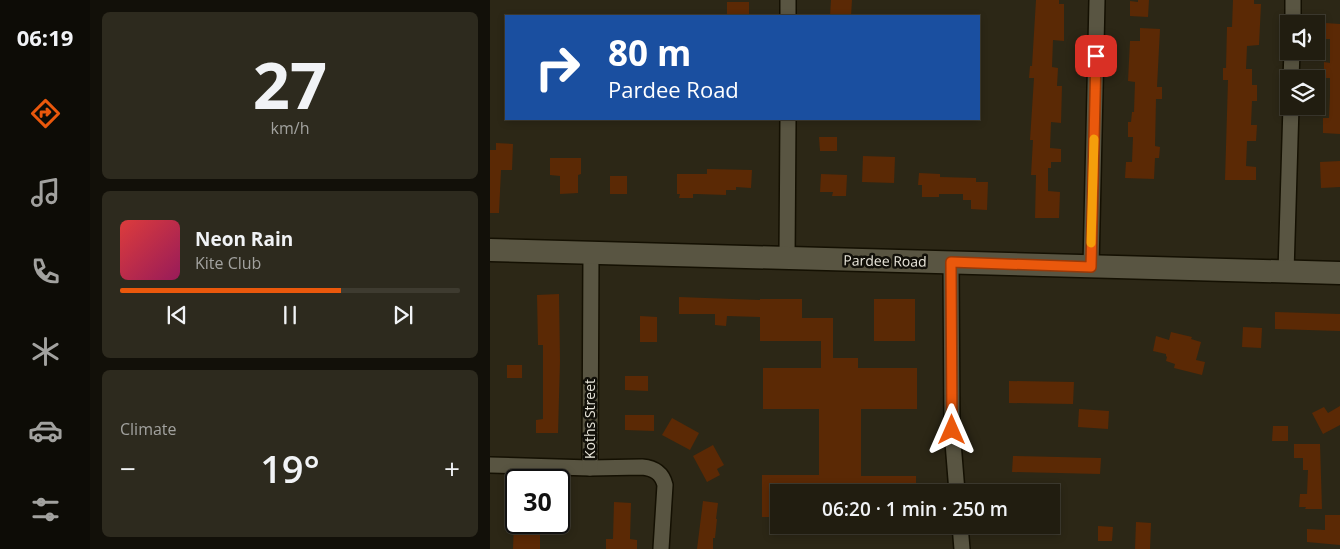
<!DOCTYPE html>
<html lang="en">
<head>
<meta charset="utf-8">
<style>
	:root { --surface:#211d10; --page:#2d2a1e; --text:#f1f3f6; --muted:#a2a29f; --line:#3e3b30; --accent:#ea580c }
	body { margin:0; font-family:"Open Sans",sans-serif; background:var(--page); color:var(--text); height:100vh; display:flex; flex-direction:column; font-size:19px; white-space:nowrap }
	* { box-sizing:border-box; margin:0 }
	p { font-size:16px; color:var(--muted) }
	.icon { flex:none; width:28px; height:28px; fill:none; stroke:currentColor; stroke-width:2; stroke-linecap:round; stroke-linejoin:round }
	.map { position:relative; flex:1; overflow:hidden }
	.drawer { display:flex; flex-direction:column; gap:12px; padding:12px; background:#121009; width:400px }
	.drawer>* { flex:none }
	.top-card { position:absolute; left:15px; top:15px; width:475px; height:105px; border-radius:0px; box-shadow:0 2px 8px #0003,0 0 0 1px var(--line); background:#1a4fa0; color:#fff; overflow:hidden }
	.tools { position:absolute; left:790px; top:15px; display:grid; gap:10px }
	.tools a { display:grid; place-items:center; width:45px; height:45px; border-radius:0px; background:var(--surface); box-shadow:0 2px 8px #0003,0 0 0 1px var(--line); font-size:25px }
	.speed { position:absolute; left:15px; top:469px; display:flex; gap:10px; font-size:25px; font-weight:700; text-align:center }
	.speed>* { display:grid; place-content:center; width:65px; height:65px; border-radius:50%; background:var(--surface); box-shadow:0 2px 8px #0003,0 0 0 1px var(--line); line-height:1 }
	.speed .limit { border:2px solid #111; border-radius:8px; background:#fff; color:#111 }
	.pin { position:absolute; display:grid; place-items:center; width:42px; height:42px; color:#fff; margin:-21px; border-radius:10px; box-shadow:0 2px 8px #0006 }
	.me { position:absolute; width:55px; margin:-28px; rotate:0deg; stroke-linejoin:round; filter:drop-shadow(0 0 4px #0008) }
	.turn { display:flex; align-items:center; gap:18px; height:105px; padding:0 20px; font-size:22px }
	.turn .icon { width:65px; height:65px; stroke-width:2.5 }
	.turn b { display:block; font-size:35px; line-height:42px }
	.big { font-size:38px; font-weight:600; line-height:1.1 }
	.drawer .tile { flex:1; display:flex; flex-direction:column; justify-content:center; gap:8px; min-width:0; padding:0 18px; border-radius:8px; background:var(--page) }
	.drawer .dial { align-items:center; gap:0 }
	.dial b { font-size:65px; line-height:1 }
	.song { display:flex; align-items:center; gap:15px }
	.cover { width:60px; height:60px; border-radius:8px; background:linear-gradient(135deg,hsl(0 70% 55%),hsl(330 70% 35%)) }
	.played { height:5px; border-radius:2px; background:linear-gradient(90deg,var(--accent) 65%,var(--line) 65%) }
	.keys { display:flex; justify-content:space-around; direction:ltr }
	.heat { display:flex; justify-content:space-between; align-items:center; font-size:28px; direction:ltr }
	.trip { position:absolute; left:280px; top:484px; width:290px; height:50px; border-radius:0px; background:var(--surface); box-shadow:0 2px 8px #0003,0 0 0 1px var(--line); font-weight:600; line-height:50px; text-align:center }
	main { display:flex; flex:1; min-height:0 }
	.tabs { display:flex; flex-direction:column; width:90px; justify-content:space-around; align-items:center; background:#0d0c06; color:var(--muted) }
	.tabs .icon { width:35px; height:35px }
	.tabs .current { color:var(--accent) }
	.tabs b { font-size:22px; color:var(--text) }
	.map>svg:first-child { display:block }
</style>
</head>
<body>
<main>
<nav class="tabs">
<b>06:19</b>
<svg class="icon current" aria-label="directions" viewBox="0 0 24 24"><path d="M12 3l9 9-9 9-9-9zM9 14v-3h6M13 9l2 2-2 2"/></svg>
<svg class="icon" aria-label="music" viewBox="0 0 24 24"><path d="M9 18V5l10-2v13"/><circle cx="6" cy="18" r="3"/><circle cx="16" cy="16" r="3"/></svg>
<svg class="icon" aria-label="phone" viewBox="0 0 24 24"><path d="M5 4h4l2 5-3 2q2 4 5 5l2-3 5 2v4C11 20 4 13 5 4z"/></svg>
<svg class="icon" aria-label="climate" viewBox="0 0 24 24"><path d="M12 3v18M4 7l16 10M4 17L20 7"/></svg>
<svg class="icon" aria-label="car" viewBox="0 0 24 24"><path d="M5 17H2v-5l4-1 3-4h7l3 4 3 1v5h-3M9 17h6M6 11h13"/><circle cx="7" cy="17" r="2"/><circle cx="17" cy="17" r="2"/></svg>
<svg class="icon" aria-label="filters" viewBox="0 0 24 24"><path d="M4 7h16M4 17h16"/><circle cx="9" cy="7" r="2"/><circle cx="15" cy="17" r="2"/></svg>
</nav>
<section class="drawer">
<div class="tile dial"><b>27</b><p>km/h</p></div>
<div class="tile">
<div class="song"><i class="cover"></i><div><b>Neon Rain</b><p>Kite Club</p></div></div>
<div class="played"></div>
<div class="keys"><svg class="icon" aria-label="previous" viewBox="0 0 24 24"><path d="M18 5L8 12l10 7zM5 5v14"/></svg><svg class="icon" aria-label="pause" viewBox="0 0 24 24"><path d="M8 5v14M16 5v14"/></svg><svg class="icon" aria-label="next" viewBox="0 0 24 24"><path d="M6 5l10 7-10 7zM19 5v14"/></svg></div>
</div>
<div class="tile"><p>Climate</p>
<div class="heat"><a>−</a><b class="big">19°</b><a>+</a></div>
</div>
</section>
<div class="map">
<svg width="850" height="549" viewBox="0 0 850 549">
	<rect width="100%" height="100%" fill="#2c2716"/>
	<g fill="#5b2905">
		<path d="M341 0H362L361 16H340Z"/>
		<path d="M546 0H569V4H574V41L563 40 562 67 568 68 567 86H572L571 123 561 122 560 148 571 149V162H561V168H558V191L570 192 569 218H545L546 175H541L543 140H540L544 78H539L540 66H542Z"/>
		<path d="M648 0H659L658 17 640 16V1L648 2Z"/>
		<path d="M743 0H764V4H771L769 45 757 46 756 69H762V85H767V101H762L761 125H767L766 141H757L756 166 766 167V180H735L738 80H733V68H736L737 27H742Z"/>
		<path d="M237 2H259V15L239 16 237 15Z"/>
		<path d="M835 23 850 24V134L833 133V118H839L840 95V78H834V62L840 63V39H835Z"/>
		<path d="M650 28 670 29 667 87H672V99H666L665 146 670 147 669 158H665L664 179 635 178 636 162H642L643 137H638V122H641L642 112H644L645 82 638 81 640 41H650Z"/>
		<path d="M329 137H347V151H330Z"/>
		<path d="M6 143 23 144 22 170H11L9 213H0V150H6Z"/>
		<path d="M373 156 405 157 404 183 372 182Z"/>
		<path d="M60 158H91V174L88 175V193L70 194V176L60 175Z"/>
		<path d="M850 161V187L831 188 830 162Z"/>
		<path d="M217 169 262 170 261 188 246 187V190H236V195L207 194H203V198H189L190 194H187V174H217Z"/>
		<path d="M429 173 450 174V177L486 178V182H498L497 210 481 209V200H473V194H449V197H432V185H428Z"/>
		<path d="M331 174 357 175 356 196H342L343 192H330Z"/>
		<rect x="120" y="176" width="17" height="18"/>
		<path d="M69 294 70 361 68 433H46V420L53 419V345H48L47 295Z"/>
		<path d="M189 297 270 300V299H312V318H343V358H368V368H427V409H371V476H426V492H289V517H272V475H329V409H273V368H331V341H270V317L237 316 236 326 225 325V314H189Z"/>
		<rect x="384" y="299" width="41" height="42"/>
		<path d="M785 312 850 314V331L785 329Z"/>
		<path d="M150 316 167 317V342H150Z"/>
		<path d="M753 327 772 328 771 348 752 347Z"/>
		<path d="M681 332 702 337 701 339 711 342 706 360 715 362 712 375 684 368 685 364 676 361 677 357 676 356V354L663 351 666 336 679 340Z"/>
		<rect x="17" y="365" width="15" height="13"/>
		<path d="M135 376H158V391L135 390Z"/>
		<path d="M519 381 584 382 583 404 519 403Z"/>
		<path d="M850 406V425L833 434 822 413 834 407 838 413Z"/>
		<path d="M589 409 619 411 618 429 588 427Z"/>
		<path d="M135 415H164V431L135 430Z"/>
		<path d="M182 418 209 433 200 450 172 435Z"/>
		<path d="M783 426H798V441H782Z"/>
		<path d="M804 444H830L832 509H815L816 507H809L810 494H817L818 470H813V458H804Z"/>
		<path d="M223 445 234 465 227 469 230 475 217 482 203 456Z"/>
		<path d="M523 456 611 458 610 474 522 472Z"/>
		<path d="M213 501 228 503 226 519H227L225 538H223V549H207Z"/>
		<path d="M124 502 141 503 140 539 147 540V549H116V539H123Z"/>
		<path d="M835 515H850V545L817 542V529L835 530Z"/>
		<path d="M24 522H40V535H50V549H23Z"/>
		<path d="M646 522 661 523 660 549H645Z"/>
		<path d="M608 526 623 527 622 541H608Z"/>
	</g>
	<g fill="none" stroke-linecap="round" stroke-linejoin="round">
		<g stroke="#141002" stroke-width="18">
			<g id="street">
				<path d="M298 16V0"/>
				<path d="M803 24V0"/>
				<path d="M801 79 802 51"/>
				<path d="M297 258 298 119"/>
				<path d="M461 262 462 430 467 492"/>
				<path d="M601 267 607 0"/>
				<path d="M796 272 801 106"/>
				<path d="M0 465 100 468 152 467C164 468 172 473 175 485L171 549"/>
				<path d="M100 468 101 253"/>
				<path d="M470 525 472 549"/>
			</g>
		</g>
		<g stroke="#141002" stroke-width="25">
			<path id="secondary" d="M0 250 850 273"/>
		</g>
		<use href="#street" stroke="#595542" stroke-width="15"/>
		<use href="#secondary" stroke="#595542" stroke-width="22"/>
	</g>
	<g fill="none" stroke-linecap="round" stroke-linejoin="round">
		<g stroke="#983908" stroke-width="12">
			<path id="route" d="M462 430 461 262 601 267 606 56"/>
		</g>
		<use href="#route" stroke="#ea580c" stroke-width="9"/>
		<path stroke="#f59e0b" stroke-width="9" d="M601 243 604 139"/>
	</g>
	<g text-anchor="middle" stroke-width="5" stroke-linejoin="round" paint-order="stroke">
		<g font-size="14" fill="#e9e6db" stroke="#121009">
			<text transform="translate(395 261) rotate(1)" y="5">Pardee Road</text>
			<text transform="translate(100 419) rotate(-90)" y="5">Koths Street</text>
		</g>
	</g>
</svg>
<div class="tools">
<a><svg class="icon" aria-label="sound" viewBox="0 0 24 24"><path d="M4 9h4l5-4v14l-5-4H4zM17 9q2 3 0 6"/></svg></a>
<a><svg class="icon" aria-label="layers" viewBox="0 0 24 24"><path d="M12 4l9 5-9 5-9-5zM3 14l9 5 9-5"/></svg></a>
</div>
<div class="speed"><div class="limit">30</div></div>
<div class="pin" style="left:606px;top:56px;background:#d93025"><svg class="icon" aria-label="arrive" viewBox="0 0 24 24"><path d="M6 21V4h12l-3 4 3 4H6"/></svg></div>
<svg class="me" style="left:462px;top:430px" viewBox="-20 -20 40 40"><path d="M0-17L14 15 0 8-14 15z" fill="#ea580c" stroke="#fff" stroke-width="4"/></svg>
<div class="trip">06:20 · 1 min · 250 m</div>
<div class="top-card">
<div class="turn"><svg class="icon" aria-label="right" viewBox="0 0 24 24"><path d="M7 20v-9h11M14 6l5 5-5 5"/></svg><div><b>80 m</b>Pardee Road</div></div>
</div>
</div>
</main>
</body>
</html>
